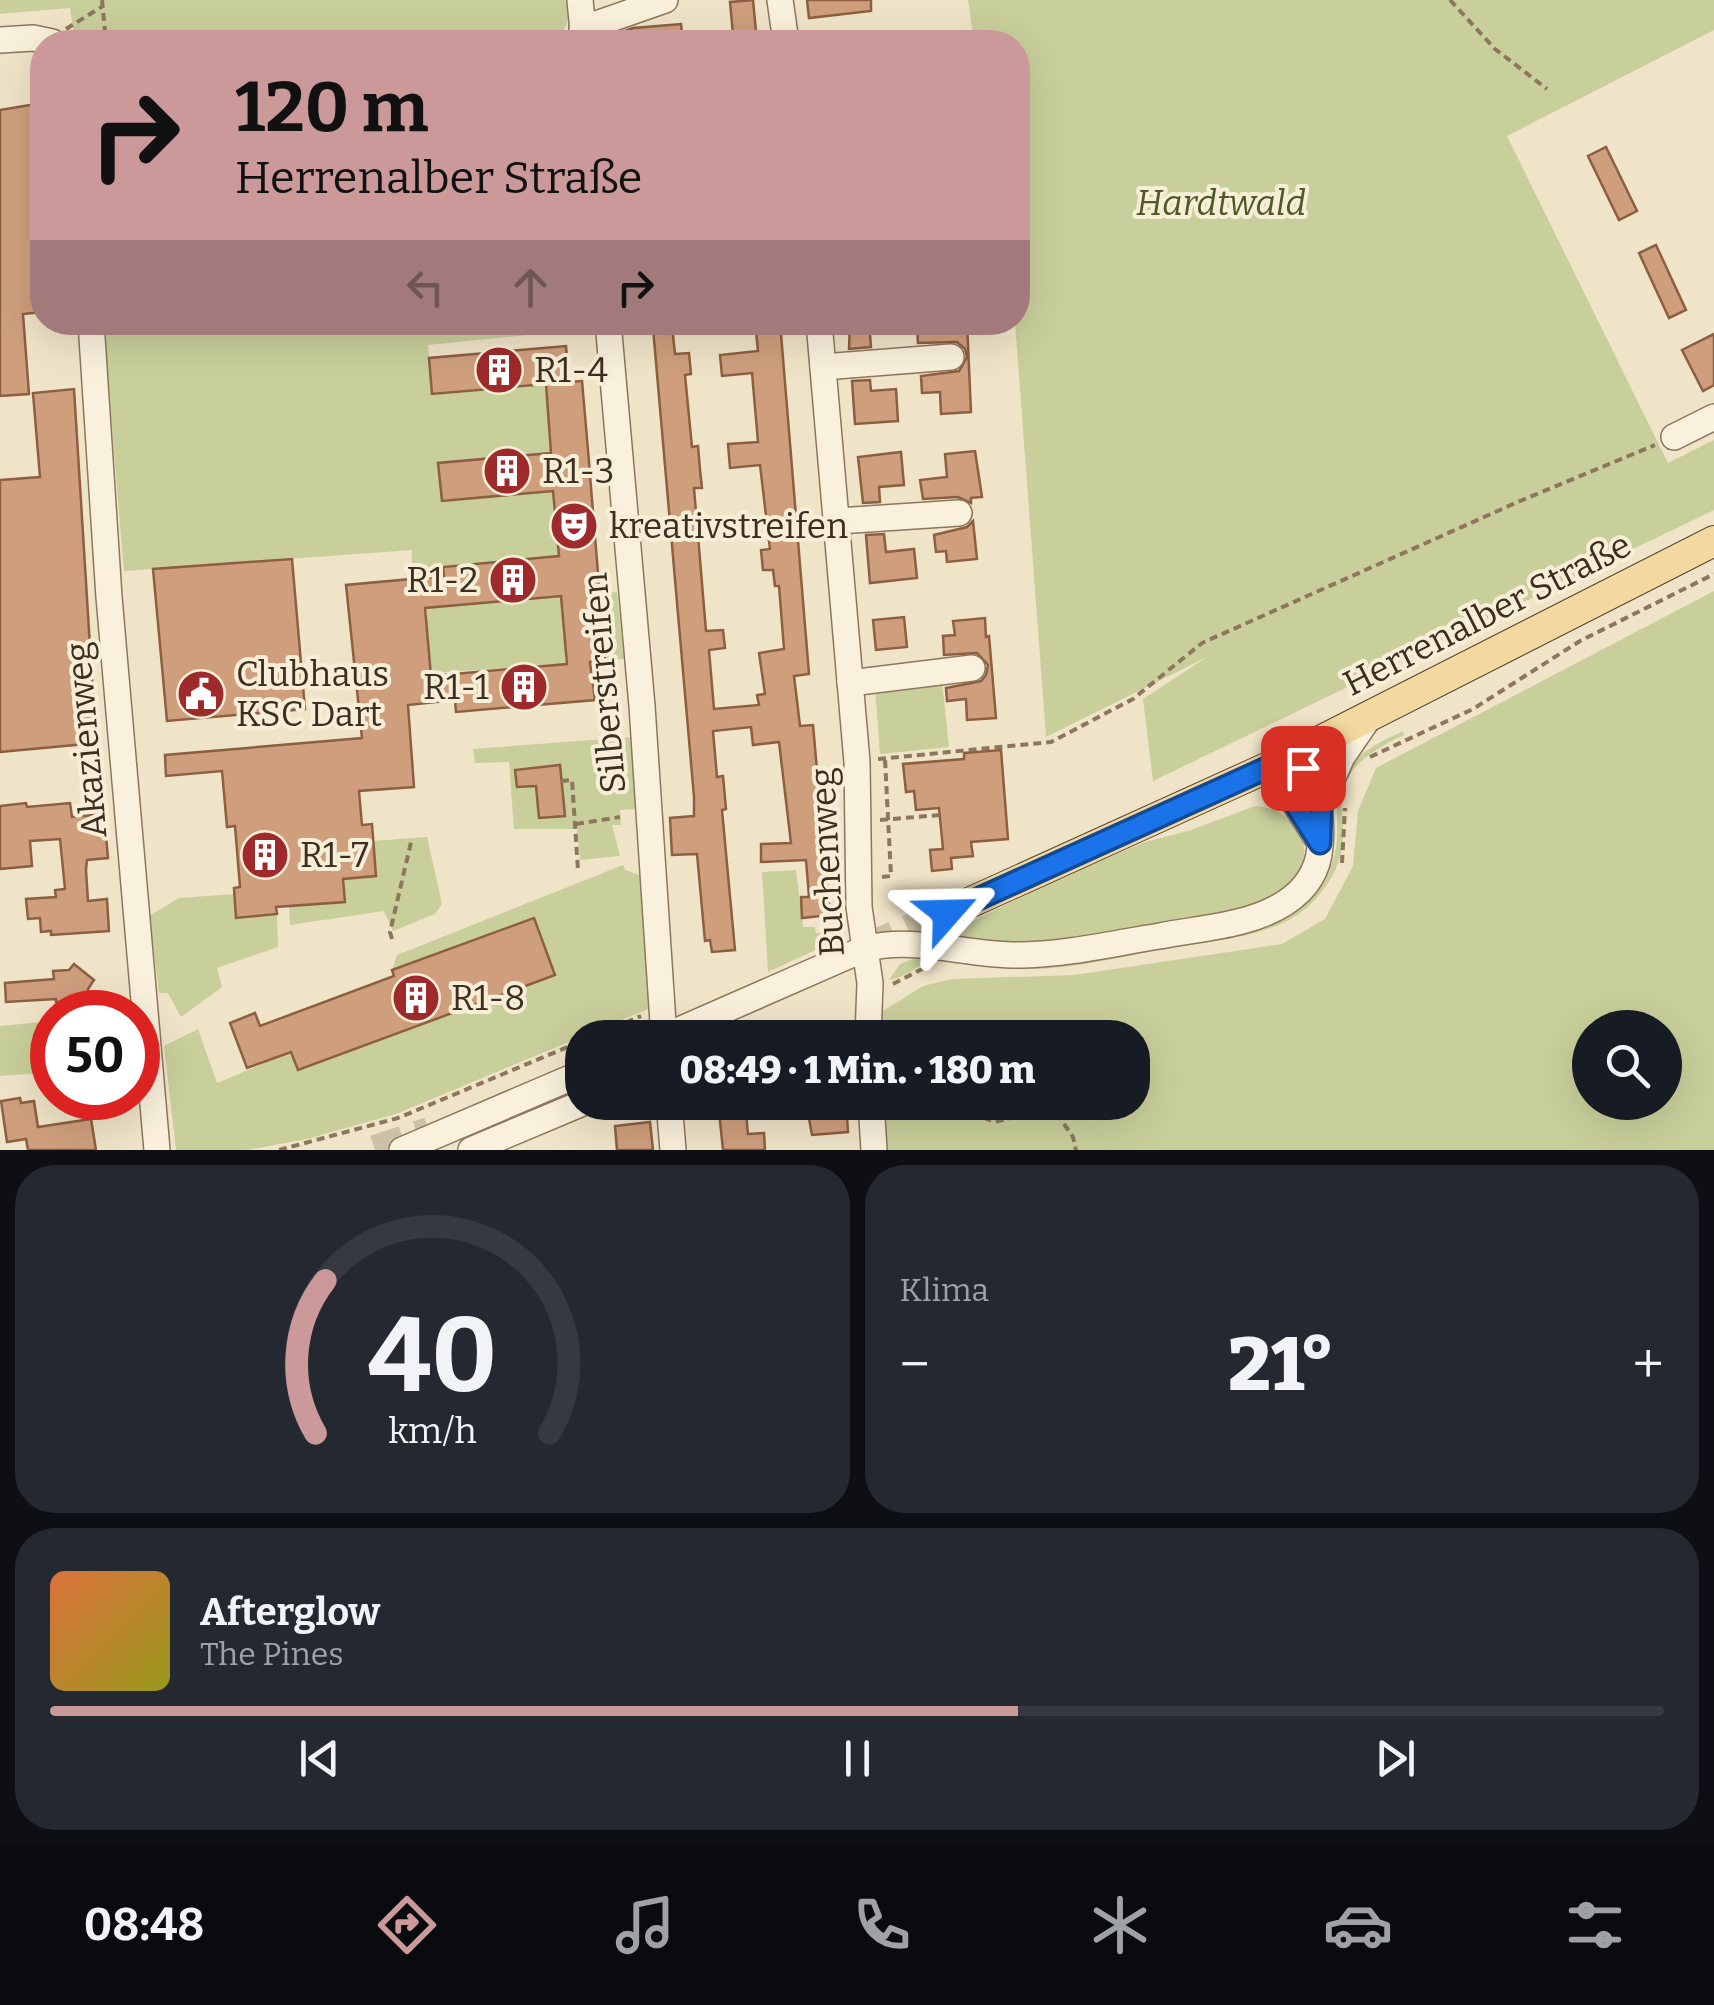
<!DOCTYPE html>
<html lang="de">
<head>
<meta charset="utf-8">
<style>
	:root { --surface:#171b24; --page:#242831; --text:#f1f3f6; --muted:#9ea1a6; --line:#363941; --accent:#cc999b }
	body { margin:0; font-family:Bitter,serif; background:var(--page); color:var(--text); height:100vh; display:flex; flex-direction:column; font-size:38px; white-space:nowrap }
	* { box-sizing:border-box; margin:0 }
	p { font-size:32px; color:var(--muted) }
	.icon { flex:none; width:55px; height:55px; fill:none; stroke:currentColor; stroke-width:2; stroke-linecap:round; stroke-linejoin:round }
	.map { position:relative; height:1150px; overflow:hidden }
	.sheet { display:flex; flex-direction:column; gap:15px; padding:15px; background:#0d0f14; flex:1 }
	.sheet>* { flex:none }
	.banner { position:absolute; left:30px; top:30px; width:1000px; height:305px; border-radius:40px; box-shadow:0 10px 40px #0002; background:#cc999b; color:#111; overflow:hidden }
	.tools { position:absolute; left:1572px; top:1010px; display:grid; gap:20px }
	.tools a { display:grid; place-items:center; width:110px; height:110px; border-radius:50%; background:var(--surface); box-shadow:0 10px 40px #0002; font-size:50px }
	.speed { position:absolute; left:30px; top:990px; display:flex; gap:20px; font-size:50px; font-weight:700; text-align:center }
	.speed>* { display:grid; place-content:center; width:130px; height:130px; border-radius:50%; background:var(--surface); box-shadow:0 10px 40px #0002; line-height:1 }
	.speed .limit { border:15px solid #d22; background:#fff; color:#111 }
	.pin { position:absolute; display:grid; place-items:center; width:85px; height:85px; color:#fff; margin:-42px; border-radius:20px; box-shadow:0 5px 15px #0006 }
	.me { position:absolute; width:110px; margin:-55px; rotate:65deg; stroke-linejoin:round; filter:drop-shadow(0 0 8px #0008) }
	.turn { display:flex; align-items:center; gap:35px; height:210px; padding:0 40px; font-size:45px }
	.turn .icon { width:130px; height:130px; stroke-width:2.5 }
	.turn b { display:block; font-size:70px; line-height:85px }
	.lanes { display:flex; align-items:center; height:95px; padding:0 40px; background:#0003; justify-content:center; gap:50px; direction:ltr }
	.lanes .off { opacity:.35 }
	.big { font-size:75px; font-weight:800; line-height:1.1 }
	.sheet .tile { flex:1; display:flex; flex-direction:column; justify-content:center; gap:15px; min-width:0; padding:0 35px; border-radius:40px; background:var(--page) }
	.sheet .dial { align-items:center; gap:0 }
	.dial svg { height:260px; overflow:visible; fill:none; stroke:var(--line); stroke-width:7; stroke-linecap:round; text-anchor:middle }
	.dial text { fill:var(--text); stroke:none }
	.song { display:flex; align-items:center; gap:30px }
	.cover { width:120px; height:120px; border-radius:15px; background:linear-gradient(135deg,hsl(20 70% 55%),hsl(60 70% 35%)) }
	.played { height:10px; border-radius:5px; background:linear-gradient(90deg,var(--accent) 60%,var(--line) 60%) }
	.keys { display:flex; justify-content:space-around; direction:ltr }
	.heat { display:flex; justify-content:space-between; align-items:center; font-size:55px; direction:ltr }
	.sheet .tiles { flex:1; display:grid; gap:15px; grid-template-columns:1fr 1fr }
	.tile:last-child { grid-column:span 2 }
	.trip { position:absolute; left:565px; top:1020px; width:585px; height:100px; border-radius:40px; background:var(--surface); box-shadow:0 10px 40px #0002; font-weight:800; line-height:100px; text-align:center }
	.tab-bar { display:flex; height:160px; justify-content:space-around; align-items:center; background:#090b0e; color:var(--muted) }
	.tab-bar .icon { width:70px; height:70px }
	.tab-bar .active { color:var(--accent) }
	.tab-bar b { font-size:45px; color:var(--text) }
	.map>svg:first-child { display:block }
</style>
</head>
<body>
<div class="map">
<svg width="1714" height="1150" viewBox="0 0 1714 1150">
	<rect width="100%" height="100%" fill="#f0e4c8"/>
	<g fill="#c9cf9b" fill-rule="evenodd">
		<path d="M0 0H568L569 18 563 32 543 42H75L70 8 0 14Z"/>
		<path d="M968 0H1714V30L1507 136 1668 463 1714 440V510L1153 781 1143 699 1207 657 1046 737 1015 323 1018 42H974Z"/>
		<path d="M103 323H588V329L428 345 432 394 546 384 551 453 438 464 442 501 553 491 559 556 443 567 446 605 561 596 567 664 431 673 422 578 411 579 412 550 124 571Z"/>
		<path d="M1714 591V1150H882L878 1103 1132 1102V1038H878L883 1011 923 986 951 979 1074 975 1282 944 1325 919 1353 866 1358 811 1376 768ZM1590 1028H1665V1102H1590Z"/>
		<path d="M617 592 624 659 605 660 600 593Z"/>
		<path d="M942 681 949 747 880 754 875 689Z"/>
		<path d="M1403 731 1404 735C1297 785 1371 818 1328 883 1316 901 1302 914 1283 923 1247 939 1203 942 1164 949 1120 957 1074 969 1029 969 998 970 968 961 938 961 919 961 908 978 889 980L900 964 915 958 1278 920C1312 902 1337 873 1337 834 1338 811 1334 793 1346 772 1359 751 1382 741 1403 731Z"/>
		<path d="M632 737 637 809 620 810 621 825H612L620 856 580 860 577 829H514L509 762 475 763 473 749Z"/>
		<path d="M1255 806C1287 807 1317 839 1299 871 1288 892 1263 903 1242 912L1045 945H999L943 936 1057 879 1145 842 1191 830Z"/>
		<path d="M427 837 442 904 435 914 393 931 384 911 290 925 289 906 344 901 343 879 373 841Z"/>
		<path d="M623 865 625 870 643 876 649 964 648 1009 396 1114 307 1139 247 1150H176L164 1046 198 1029 217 1083 291 1052 299 1070 555 975 533 918 392 970 397 955Z"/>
		<path d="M796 870 803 927H815L816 933 831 931V943L768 972 762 872Z"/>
		<path d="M234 894 237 917 277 914 278 947 217 968 222 987 181 1017 168 993H159L149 916 179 898Z"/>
		<path d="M52 1021V1072L0 1076V1026Z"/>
	</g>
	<g fill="#cf9f7d" stroke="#8d5f41" stroke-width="2.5" fill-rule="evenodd">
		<path d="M753 0 757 42H739L738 34H733L730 2Z"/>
		<path d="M807 0H871V11L809 18Z"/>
		<path d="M681 24 683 42H607L606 38 633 28Z"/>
		<path d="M42 103V312L23 314 29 394 0 396V110Z"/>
		<path d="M1606 147 1637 211 1619 220 1588 156Z"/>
		<path d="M1656 245 1686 310 1669 318 1639 253Z"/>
		<path d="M755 322H780L809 674 794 676 800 726 813 725 830 915 802 918 801 897H809L806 860 761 862V844L791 843 779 742 753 745 751 727 713 731 717 777 723 776 726 809 722 810 735 950 712 952 710 940 705 941 697 854 672 855 670 818 694 816V797L653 328 672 326 675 354 689 353 691 374 685 375 692 447 698 446 700 470 702 488H694L706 631 723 630 725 648 709 650 714 709 759 705 757 695 765 694 759 653 784 649 779 586H775L773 570H763L761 550 770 549 760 465 730 468 728 444 758 442 752 373 722 376 720 355 758 351Z"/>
		<path d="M850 322H869L871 347 849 349Z"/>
		<path d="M933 322H967L971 412 941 414 940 392 922 393 921 376 959 371 967 357 965 349 957 342 918 343 917 327 934 326Z"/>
		<path d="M1714 334V385L1703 391 1682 350Z"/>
		<path d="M566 346 569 382 582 381 588 450 605 660 590 662 595 700 456 712 455 700 408 705 414 787 359 791 362 825 372 824 376 876 343 879 345 902 276 907 277 914 236 918 234 888 240 887 235 826 227 827 222 771 166 776 165 755 362 738 346 585 444 576 443 567 559 556 553 491 442 501 438 463 551 453 546 384 432 394 429 358ZM561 596 567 664 431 676 425 608Z"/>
		<path d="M870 380 871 391 896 389 898 421 855 424 852 381Z"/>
		<path d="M74 389 96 743 0 752V480L40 477 33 393Z"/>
		<path d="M975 451 982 497 971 498V503L958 497 923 499 920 480 947 477 945 454Z"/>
		<path d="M901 452 904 485 879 487 880 502 863 503 858 457Z"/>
		<path d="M973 521 977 559 947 562 946 551 936 552 934 535 967 527Z"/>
		<path d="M884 534 886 552 914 549 917 578 870 583 866 535Z"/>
		<path d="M292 559 305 709 167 721 153 569Z"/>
		<path d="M904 617 907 647 876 650 873 620Z"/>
		<path d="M985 618 986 637 989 636 996 718 967 720 966 699 947 701 946 688 981 681 986 675 988 665 977 653 944 655 943 636 955 635 953 621Z"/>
		<path d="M1001 750 1008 839 971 842 973 856 951 858 952 869 932 871 930 850 943 849 939 808 916 810 914 791 906 792 903 764 964 759V753Z"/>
		<path d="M560 765 565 816 539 818 536 786 517 787 515 770Z"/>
		<path d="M26 803 27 807 70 803 72 817 104 814 108 858 87 860 86 870 88 901 107 899 109 931 51 935V931L41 932 40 918 28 919 26 899 56 897 55 890 65 889 60 839 30 841 32 866 0 869V806Z"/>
		<path d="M534 918 555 975 298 1070 291 1052 247 1068 230 1023 255 1013 260 1026 394 976 392 970Z"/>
		<path d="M74 964 94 980 88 989 89 1001 56 1002V999L6 1002 5 983 54 979 53 971 69 970Z"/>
		<path d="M20 1098 21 1103 34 1101 38 1127 91 1119 96 1150H28L26 1139 7 1142 1 1101Z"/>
		<path d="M718 1102H745L748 1134 764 1133 765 1150H723Z"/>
		<path d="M806 1102H846L848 1132 812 1135Z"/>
		<path d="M650 1122 653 1150H617L615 1126Z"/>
	</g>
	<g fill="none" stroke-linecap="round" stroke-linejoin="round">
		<g stroke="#ccc0a6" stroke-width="30" stroke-dasharray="30 15" stroke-linecap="butt">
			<path d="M867 948 947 913"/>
			<path d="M375 1150 429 1132"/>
		</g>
		<g stroke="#8d765c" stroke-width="28">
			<g id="minor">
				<path d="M580 0 584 42"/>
				<path d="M780 0 786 42"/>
				<path d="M582 29 665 0"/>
				<path d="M0 40 33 38 52 42"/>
				<path d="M91 322 109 597 157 1150"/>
				<path d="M608 322 642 706 664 1038"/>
				<path d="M819 322 857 762 859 907 870 983 868 1038"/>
				<path d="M823 367 951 357"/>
				<path d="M1674 437 1714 417"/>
				<path d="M838 521 959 513"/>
				<path d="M850 683 972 668"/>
				<path d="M1271 766 1320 843"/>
				<path d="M1321 804 1342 757 1370 716"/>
				<path d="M661 1038 864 949C917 935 969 957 1023 955 1069 954 1115 943 1160 936 1201 928 1249 926 1285 903 1305 890 1318 871 1320 847 1323 809 1317 785 1293 755"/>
				<path d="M669 1102 673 1150"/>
				<path d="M871 1102 874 1150"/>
				<path d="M402 1150 582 1073"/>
				<path d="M471 1150 585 1102"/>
			</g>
		</g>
		<g stroke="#5b4430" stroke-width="32">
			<path id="major" d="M947 913 1271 766 1714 541"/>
		</g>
		<g stroke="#8d765c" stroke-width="4" stroke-dasharray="8 5" stroke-linecap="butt">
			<path d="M102 0 106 42"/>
			<path d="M1450 0 1495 49 1547 89"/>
			<path d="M66 29 103 6"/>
			<path d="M1370 757 1473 709 1580 641 1714 574"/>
			<path d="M878 759 1051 742 1133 699 1202 643 1520 501 1655 445"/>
			<path d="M561 781 572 780 578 870"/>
			<path d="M880 820 940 815"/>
			<path d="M576 824 620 817"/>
			<path d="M1342 863 1345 808"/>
			<path d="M882 877 891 876 885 759"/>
			<path d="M392 939 390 932 412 838"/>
			<path d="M893 984 924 968"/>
			<path d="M590 1038 641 1016"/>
			<path d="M948 1102 994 1122 1053 1108 1073 1137 1076 1150"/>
			<path d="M279 1150 398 1118 582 1041"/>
		</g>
		<use href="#minor" stroke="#faf1dc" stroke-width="25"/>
		<use href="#major" stroke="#f3d9a0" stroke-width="30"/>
	</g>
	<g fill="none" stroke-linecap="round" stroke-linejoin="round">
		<g stroke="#114b97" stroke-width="25">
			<path id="route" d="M947 913 1271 766 1320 843 1321 804 1303 768"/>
		</g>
		<use href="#route" stroke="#1a73e8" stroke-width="18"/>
	</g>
	<defs>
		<g id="building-disc" transform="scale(2.5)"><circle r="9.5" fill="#9e2a2b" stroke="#f7eed8"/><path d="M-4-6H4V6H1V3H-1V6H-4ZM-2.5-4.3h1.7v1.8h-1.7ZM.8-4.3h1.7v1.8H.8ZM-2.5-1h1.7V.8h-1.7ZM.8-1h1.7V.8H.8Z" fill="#fff"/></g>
		<g id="theatre-disc" transform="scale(2.5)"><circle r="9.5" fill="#9e2a2b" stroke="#f7eed8"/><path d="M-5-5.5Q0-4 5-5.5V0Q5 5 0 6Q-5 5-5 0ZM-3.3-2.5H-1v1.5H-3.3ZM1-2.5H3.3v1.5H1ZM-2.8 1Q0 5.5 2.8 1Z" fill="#fff"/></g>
		<g id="civic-disc" transform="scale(2.5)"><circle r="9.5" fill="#9e2a2b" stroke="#f7eed8"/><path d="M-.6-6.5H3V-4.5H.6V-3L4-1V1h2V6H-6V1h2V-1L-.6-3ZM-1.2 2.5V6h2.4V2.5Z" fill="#fff"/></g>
	</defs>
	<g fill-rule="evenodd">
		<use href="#building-disc" x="499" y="370"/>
		<use href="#building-disc" x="507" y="471"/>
		<use href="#theatre-disc" x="574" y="526"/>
		<use href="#building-disc" x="513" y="580"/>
		<use href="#building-disc" x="524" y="687"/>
		<use href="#civic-disc" x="201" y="694"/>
		<use href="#building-disc" x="265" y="855"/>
		<use href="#building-disc" x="416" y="998"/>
	</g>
	<g text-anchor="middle" stroke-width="8" stroke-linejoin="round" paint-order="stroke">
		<g font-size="35" font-style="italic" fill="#4d5a26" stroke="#f7eed8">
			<text x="1221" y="215">Hardtwald</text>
		</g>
		<g font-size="35" fill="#3d2e20" stroke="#f7eed8" text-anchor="start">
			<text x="534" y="382">R1-4</text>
			<text x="542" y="483">R1-3</text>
			<text x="609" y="538">kreativstreifen</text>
			<text x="478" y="592" text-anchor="end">R1-2</text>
			<text x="236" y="686">Clubhaus<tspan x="236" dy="40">KSC Dart</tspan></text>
			<text x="489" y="699" text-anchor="end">R1-1</text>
			<text x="300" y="867">R1-7</text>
			<text x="451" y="1010">R1-8</text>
		</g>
		<g font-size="35" fill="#3d2e20" stroke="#f7eed8">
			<text transform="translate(1487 614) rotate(-27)" y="12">Herrenalber Straße</text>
			<text transform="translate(604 683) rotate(-95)" y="12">Silberstreifen</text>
			<text transform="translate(86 740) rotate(-95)" y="12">Akazienweg</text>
			<text transform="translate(827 862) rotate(-93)" y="12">Buchenweg</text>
		</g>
	</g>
</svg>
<div class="tools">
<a><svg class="icon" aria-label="search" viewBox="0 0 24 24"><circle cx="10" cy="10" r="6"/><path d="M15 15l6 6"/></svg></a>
</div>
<div class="speed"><div class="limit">50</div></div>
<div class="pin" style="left:1303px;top:768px;background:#d93025"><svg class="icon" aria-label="arrive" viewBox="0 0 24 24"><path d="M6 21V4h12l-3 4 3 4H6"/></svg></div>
<svg class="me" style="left:947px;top:913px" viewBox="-20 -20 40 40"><path d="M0-17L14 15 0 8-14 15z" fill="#1a73e8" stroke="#fff" stroke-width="4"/></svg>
<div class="trip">08:49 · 1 Min. · 180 m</div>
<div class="banner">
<div class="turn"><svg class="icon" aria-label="right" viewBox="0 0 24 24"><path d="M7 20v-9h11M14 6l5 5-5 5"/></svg><div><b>120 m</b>Herrenalber Straße</div></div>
<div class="lanes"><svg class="icon off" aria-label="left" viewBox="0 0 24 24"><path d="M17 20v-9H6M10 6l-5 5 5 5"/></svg><svg class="icon off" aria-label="ahead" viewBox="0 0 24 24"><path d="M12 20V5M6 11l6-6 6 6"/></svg><svg class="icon" aria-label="right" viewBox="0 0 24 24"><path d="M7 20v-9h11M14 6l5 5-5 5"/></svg></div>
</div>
</div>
<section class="sheet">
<div class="tiles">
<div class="tile dial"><svg viewBox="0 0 100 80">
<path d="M14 69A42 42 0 1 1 86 69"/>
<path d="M14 69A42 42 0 0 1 17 22" stroke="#cc999b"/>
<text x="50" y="56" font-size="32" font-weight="700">40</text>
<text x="50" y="72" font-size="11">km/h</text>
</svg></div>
<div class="tile"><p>Klima</p>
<div class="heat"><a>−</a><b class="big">21°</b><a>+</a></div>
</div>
<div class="tile">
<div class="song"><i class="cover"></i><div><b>Afterglow</b><p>The Pines</p></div></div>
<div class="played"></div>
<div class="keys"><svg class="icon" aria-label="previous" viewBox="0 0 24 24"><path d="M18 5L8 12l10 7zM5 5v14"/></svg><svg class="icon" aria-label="pause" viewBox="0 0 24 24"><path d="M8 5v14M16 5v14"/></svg><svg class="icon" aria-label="next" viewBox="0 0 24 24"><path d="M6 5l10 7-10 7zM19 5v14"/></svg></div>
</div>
</div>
</section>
<nav class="tab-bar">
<b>08:48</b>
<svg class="icon active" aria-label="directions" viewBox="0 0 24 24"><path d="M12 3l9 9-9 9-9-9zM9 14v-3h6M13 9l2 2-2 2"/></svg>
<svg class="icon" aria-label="music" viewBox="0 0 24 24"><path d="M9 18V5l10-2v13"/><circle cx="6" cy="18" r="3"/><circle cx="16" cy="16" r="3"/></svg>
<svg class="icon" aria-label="phone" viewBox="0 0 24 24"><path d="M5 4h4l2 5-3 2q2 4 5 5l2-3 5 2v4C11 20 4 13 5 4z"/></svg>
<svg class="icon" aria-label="climate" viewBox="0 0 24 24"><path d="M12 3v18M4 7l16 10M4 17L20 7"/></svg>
<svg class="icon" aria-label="car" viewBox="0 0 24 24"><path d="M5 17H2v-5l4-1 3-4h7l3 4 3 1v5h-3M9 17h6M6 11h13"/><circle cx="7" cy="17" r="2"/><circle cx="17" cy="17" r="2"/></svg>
<svg class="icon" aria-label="filters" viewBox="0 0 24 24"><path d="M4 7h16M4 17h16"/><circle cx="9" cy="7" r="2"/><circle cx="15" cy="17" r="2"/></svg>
</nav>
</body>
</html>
